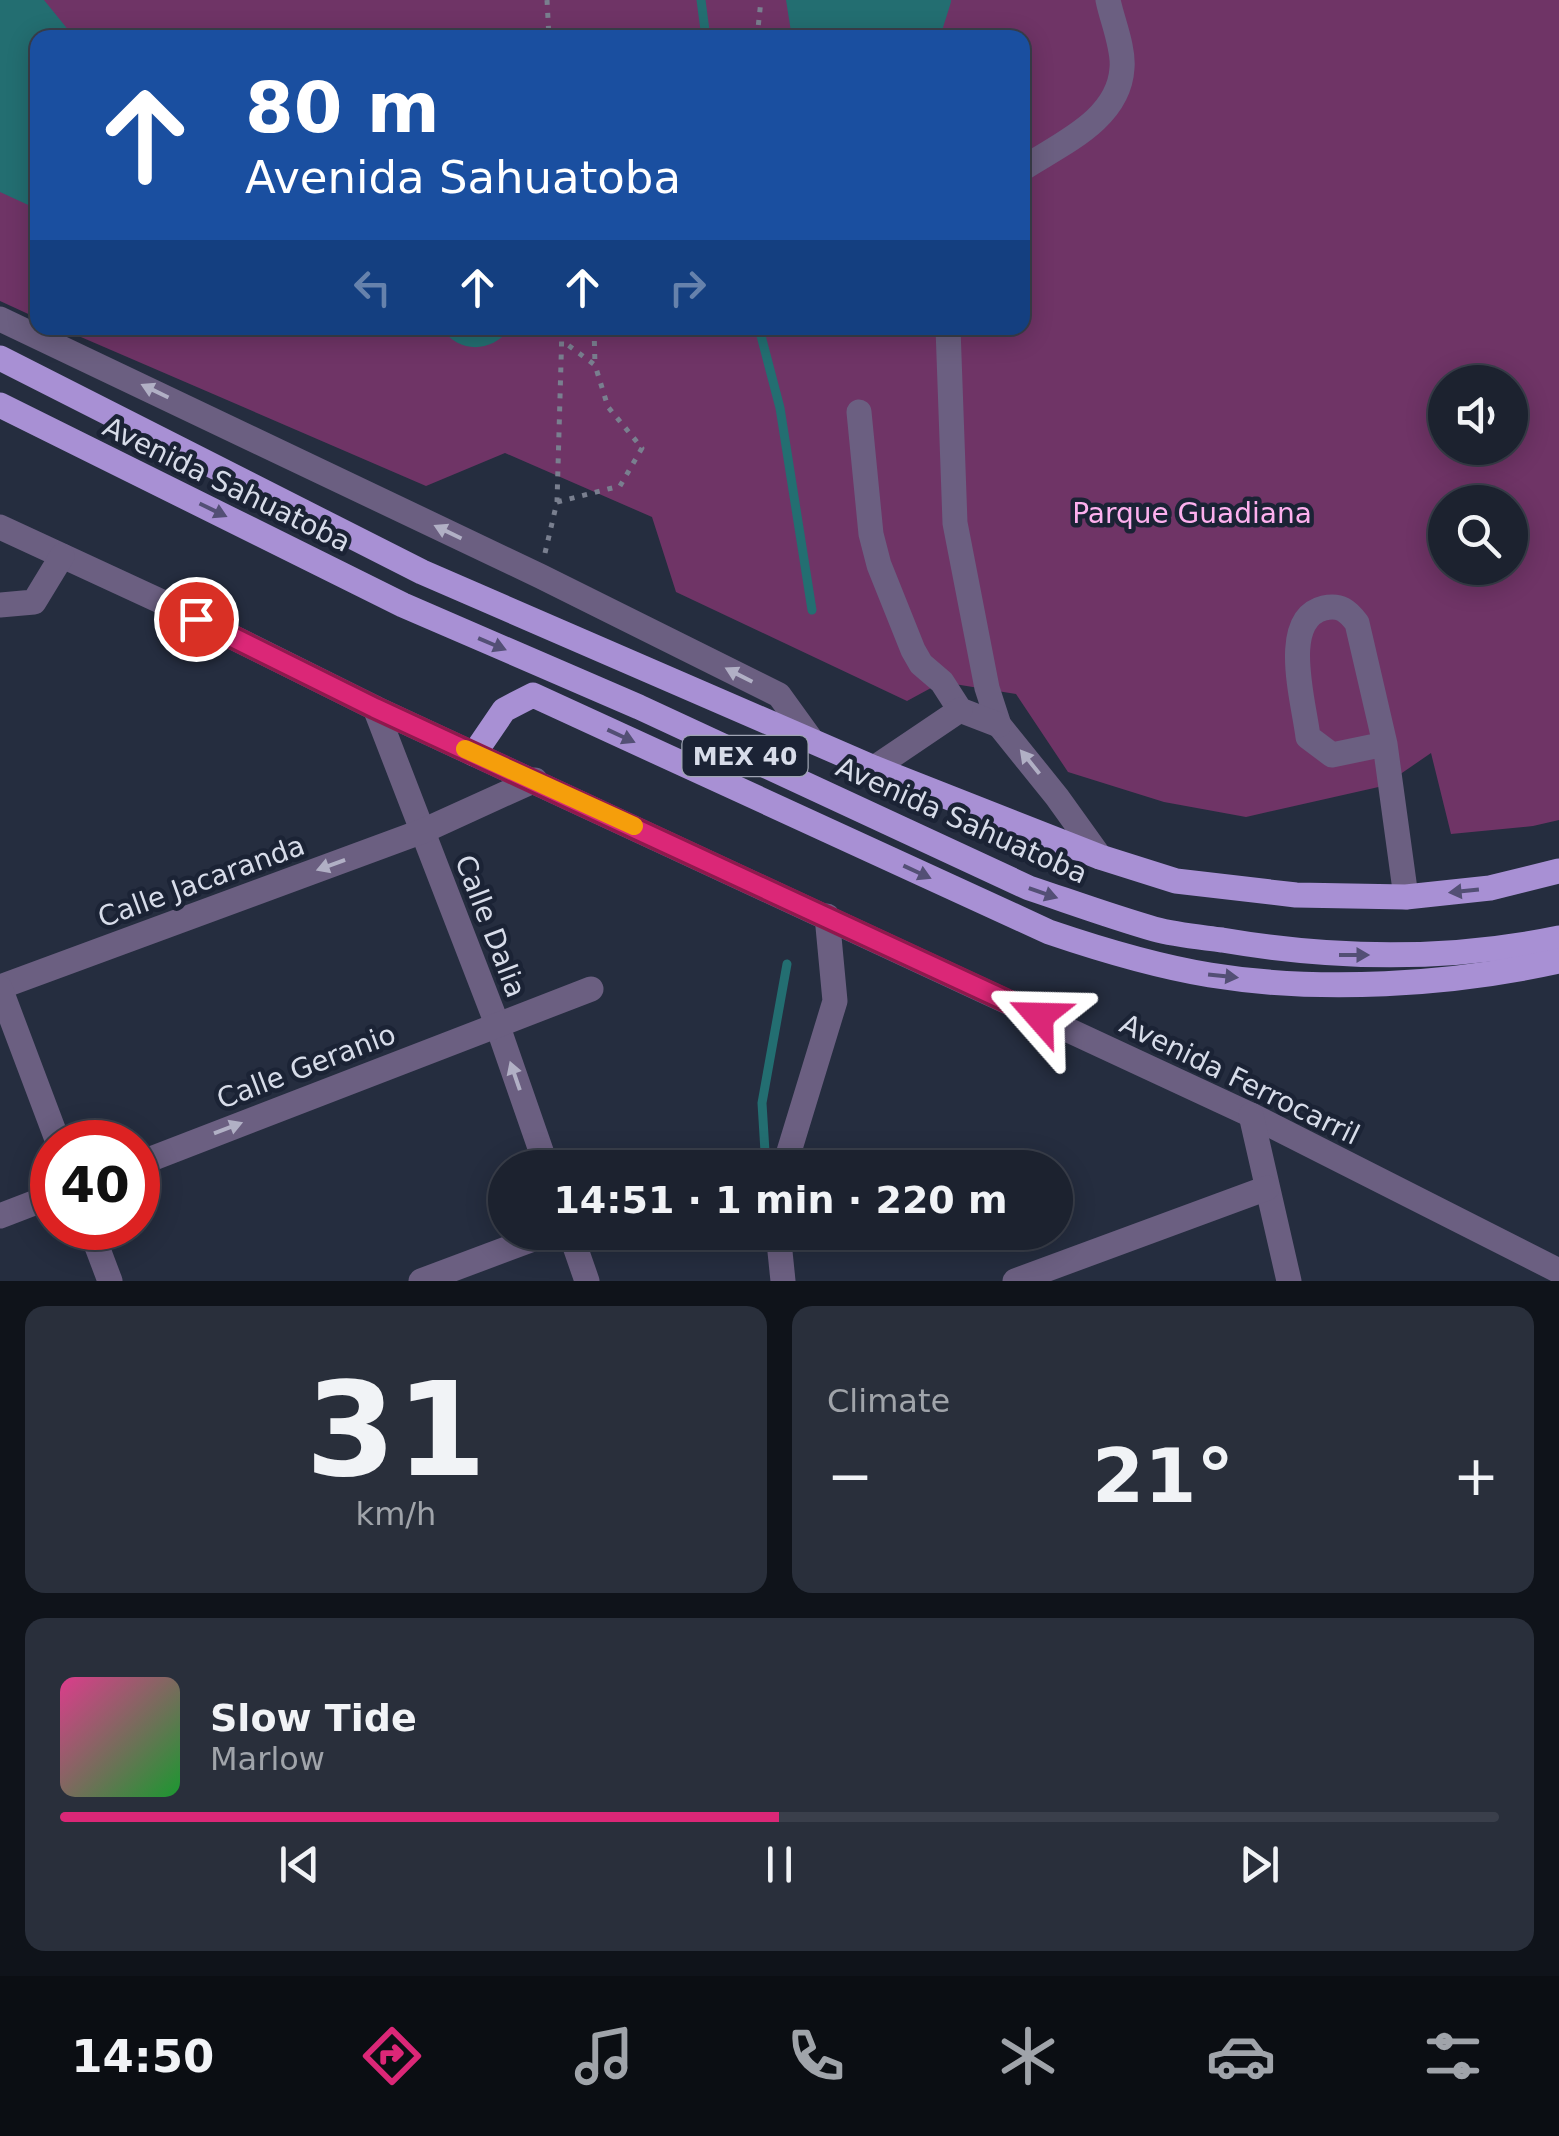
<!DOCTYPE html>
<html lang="en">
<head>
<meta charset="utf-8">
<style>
	:root { --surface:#1c222f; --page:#292f3b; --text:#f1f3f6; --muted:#a0a4aa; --line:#3a3f4b; --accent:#db2777 }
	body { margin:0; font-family:"DejaVu Sans",sans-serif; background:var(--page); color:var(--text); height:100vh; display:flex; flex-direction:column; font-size:38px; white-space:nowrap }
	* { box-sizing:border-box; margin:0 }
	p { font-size:32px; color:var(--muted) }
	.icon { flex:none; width:55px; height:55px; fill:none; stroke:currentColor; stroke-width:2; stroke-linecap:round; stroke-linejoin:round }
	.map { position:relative; height:1281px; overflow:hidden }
	.sheet { display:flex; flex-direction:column; gap:25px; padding:25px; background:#0f131a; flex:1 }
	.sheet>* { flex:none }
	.top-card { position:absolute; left:30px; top:30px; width:1000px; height:305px; border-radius:20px; box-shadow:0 5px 25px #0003,0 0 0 2px var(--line); background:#1a4fa0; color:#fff; overflow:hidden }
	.fabs { position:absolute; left:1428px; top:365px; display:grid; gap:20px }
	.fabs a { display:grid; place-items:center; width:100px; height:100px; border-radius:50%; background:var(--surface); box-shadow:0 5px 25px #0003,0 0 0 2px var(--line); font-size:50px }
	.speed { position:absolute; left:30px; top:1120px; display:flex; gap:20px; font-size:50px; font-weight:700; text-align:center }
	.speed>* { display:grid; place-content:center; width:130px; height:130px; border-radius:50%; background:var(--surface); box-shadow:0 5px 25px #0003,0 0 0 2px var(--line); line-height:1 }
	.speed .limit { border:15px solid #d22; background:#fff; color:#111 }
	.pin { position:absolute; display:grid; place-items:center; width:85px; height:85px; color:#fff; margin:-42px; border:5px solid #fff; border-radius:50%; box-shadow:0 2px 10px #0007 }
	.me { position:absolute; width:110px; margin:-55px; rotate:295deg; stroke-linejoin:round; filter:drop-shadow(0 0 8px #0008) }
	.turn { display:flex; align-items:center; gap:35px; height:210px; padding:0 50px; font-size:45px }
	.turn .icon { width:130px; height:130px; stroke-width:2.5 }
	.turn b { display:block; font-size:70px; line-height:85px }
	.lanes { display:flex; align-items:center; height:95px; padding:0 50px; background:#0003; justify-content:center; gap:50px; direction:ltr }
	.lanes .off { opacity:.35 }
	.big { font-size:75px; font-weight:600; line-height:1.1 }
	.sheet .widget { flex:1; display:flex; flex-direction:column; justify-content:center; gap:15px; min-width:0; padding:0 35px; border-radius:20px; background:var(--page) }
	.sheet .dial { align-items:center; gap:0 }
	.dial b { font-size:130px; line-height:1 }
	.song { display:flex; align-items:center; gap:30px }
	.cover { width:120px; height:120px; border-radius:15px; background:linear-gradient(135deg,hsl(330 70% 55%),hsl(130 70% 35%)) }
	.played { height:10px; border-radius:5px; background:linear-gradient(90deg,var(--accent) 50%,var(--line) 50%) }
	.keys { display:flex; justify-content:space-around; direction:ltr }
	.heat { display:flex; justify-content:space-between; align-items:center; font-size:55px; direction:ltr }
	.sheet .tiles { flex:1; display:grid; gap:25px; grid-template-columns:1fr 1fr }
	.widget:last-child { grid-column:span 2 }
	.trip { position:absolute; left:488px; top:1150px; width:585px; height:100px; border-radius:50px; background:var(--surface); box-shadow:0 5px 25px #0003,0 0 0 2px var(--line); font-weight:600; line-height:100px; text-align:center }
	.dock { display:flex; height:160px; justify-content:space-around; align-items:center; background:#0b0e13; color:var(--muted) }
	.dock .icon { width:70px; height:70px }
	.dock .current { color:var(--accent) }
	.dock b { font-size:45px; color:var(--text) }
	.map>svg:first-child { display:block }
</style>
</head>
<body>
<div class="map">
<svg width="1559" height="1281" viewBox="0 0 1559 1281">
	<rect width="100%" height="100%" fill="#252d3f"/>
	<path fill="#6f3466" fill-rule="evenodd" d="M0 0H1559V820L1533 826 1451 834 1431 753 1383 786 1246 817 1164 802 1068 772 1016 694 942 682 907 701 676 592 652 517 505 453 426 486 60 328H1022V38H38L37 318 0 301ZM1445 382H1510V448H1445ZM1445 502H1510V568H1445Z"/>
	<g fill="#236e71">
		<path d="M0 0H44L74 37 38 38 37 209 0 192Z"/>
		<path d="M786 0H951V2L940 37 792 38Z"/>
		<path d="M441 328H511C491 353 460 354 441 328Z"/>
	</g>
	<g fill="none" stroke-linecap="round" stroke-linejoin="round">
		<g stroke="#236e71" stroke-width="9">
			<path d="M701 0 706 38"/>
			<path d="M759 328 780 408 812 610"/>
			<path d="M766 1168 762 1103 787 964"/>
		</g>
		<g stroke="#797f8f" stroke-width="5" stroke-dasharray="5 8" stroke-linecap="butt">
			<path d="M547 0 549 38"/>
			<path d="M757 38 761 0"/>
			<path d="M594 328 595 365"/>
			<path d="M557 502 620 486 642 448 608 407 595 365 564 342"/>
			<path d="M545 553 557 502 562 328"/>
		</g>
		<g stroke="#6b5f81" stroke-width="25">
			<path d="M1022 169C1060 144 1119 120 1122 68 1124 48 1112 20 1108 0"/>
			<path d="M0 319 540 576 779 695 810 738"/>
			<path d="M948 328 955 523 987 688 999 725 1057 797 1100 857"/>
			<path d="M859 412 871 534 879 565 913 650 921 664 942 682 960 710 999 725"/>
			<path d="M0 527 160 601 375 708 1251 1115 1559 1271"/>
			<path d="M0 605 34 602 62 556"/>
			<path d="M375 708 497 1024 547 1168"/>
			<path d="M1385 744 1332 755 1308 737C1304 702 1279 619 1324 608 1340 604 1348 611 1357 623L1385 744 1406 897"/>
			<path d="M874 768 960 710"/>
			<path d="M0 987 423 831 535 780"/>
			<path d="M0 988 58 1142"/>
			<path d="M1251 1115 1289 1281"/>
			<path d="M138 1164 591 989"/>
			<path d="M784 1168 835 1001 827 916"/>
			<path d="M0 1216 52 1196"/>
			<path d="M90 1228 110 1281"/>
			<path d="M570 1232 587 1281"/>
			<path d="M778 1232 783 1281"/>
			<path d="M421 1281 552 1232"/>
			<path d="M1015 1281 1267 1188"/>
		</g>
		<g stroke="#a890d4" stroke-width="25">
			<path d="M0 358 422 572 874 768 1100 857 1176 881 1296 895 1406 897 1490 888 1559 871"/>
			<path d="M0 405 403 605 639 707 1029 888C1071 902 1112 917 1154 929 1176 935 1200 937 1222 940 1333 959 1448 961 1559 938"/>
			<path d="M474 754 504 710 533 695 1049 932C1102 950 1155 966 1210 975 1320 993 1451 985 1559 961"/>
		</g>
	</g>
	<defs><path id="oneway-solid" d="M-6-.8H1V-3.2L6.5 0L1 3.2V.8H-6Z" transform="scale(2.5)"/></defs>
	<g fill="#b1b0c5">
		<use href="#oneway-solid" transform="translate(155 391) rotate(-154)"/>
		<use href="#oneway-solid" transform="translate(448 532) rotate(-154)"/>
		<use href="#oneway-solid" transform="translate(739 675) rotate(-153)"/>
		<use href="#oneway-solid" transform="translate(1030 762) rotate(-129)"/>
		<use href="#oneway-solid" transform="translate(331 865) rotate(160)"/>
		<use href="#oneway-solid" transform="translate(515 1076) rotate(-109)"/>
		<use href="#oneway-solid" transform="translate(228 1128) rotate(-21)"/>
	</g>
	<g fill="#534f75">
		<use href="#oneway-solid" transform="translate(213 510) rotate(26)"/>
		<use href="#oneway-solid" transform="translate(492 644) rotate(23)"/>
		<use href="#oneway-solid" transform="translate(621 736) rotate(25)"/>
		<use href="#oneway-solid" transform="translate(917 872) rotate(25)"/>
		<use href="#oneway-solid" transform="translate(1464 891) rotate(174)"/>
		<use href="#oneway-solid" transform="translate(1043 893) rotate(19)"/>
		<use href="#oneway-solid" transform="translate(1354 955)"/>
		<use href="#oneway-solid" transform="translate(1223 976) rotate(6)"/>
	</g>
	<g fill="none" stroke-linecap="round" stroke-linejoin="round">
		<g stroke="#8e194d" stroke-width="25">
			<path id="route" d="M196 619 375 708 1039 1016"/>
		</g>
		<use href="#route" stroke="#db2777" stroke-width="18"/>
		<path stroke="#f59e0b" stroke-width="18" d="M465 749 634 826"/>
	</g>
	<g text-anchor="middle" stroke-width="9" stroke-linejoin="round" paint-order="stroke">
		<rect fill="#1b2335" stroke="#9fa4b3" stroke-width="2.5" x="682.5" y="736" width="125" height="40" rx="8"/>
		<g font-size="25" font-weight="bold" fill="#d7dce9">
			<text x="745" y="765">MEX 40</text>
		</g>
		<g font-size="28" fill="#d7dce9" stroke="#1b2335">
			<text transform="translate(227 484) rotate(26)" y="10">Avenida Sahuatoba</text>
			<text transform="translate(962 820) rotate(24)" y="10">Avenida Sahuatoba</text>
			<text transform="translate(201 881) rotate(-20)" y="10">Calle Jacaranda</text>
			<text transform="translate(491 926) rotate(69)" y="10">Calle Dalia</text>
			<text transform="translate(306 1066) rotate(-21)" y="10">Calle Geranio</text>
			<text transform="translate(1240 1079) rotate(26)" y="10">Avenida Ferrocarril</text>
		</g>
		<g font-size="28" fill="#fdb0ee" stroke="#1b2335">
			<text x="1192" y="523">Parque Guadiana</text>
		</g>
	</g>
</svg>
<div class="fabs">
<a><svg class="icon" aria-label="sound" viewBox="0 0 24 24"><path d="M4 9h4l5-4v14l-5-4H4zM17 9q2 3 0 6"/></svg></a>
<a><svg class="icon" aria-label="search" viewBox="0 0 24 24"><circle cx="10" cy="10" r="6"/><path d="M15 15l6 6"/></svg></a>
</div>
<div class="speed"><div class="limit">40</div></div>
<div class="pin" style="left:196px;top:619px;background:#d93025"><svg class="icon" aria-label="arrive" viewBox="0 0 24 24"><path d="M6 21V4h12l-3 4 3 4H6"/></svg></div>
<svg class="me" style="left:1039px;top:1016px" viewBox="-20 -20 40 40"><path d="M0-17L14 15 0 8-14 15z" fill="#db2777" stroke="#fff" stroke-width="4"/></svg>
<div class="trip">14:51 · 1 min · 220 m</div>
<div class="top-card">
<div class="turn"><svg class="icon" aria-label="ahead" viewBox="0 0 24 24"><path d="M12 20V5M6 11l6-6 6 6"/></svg><div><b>80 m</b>Avenida Sahuatoba</div></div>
<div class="lanes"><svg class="icon off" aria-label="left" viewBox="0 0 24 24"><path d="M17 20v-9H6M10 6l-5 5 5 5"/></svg><svg class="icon" aria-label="ahead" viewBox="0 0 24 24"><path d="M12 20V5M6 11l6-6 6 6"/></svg><svg class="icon" aria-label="ahead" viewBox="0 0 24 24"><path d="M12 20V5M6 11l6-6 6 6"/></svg><svg class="icon off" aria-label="right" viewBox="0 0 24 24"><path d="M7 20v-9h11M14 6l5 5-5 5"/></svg></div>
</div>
</div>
<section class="sheet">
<div class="tiles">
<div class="widget dial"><b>31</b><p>km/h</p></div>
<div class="widget"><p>Climate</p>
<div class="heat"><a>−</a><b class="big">21°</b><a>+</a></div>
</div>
<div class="widget">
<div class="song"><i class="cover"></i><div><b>Slow Tide</b><p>Marlow</p></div></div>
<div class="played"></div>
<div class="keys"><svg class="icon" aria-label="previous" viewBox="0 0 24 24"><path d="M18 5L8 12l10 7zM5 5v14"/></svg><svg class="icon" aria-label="pause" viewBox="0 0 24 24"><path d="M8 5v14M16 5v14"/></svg><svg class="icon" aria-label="next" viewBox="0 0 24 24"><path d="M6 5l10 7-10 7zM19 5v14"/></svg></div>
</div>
</div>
</section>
<nav class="dock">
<b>14:50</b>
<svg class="icon current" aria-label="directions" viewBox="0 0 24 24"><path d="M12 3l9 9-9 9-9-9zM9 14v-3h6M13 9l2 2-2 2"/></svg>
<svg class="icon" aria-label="music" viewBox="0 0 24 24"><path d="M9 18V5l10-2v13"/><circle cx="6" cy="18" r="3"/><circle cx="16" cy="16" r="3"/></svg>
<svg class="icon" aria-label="phone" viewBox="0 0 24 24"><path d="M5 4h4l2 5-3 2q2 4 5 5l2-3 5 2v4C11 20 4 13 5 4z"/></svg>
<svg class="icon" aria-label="climate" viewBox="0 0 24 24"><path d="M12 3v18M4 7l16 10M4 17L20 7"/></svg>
<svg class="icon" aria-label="car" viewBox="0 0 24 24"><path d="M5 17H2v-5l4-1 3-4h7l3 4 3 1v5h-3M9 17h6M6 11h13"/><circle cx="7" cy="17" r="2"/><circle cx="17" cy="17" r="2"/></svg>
<svg class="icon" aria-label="filters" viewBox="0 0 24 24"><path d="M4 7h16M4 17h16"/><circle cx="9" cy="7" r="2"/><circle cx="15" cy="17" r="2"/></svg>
</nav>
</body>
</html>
